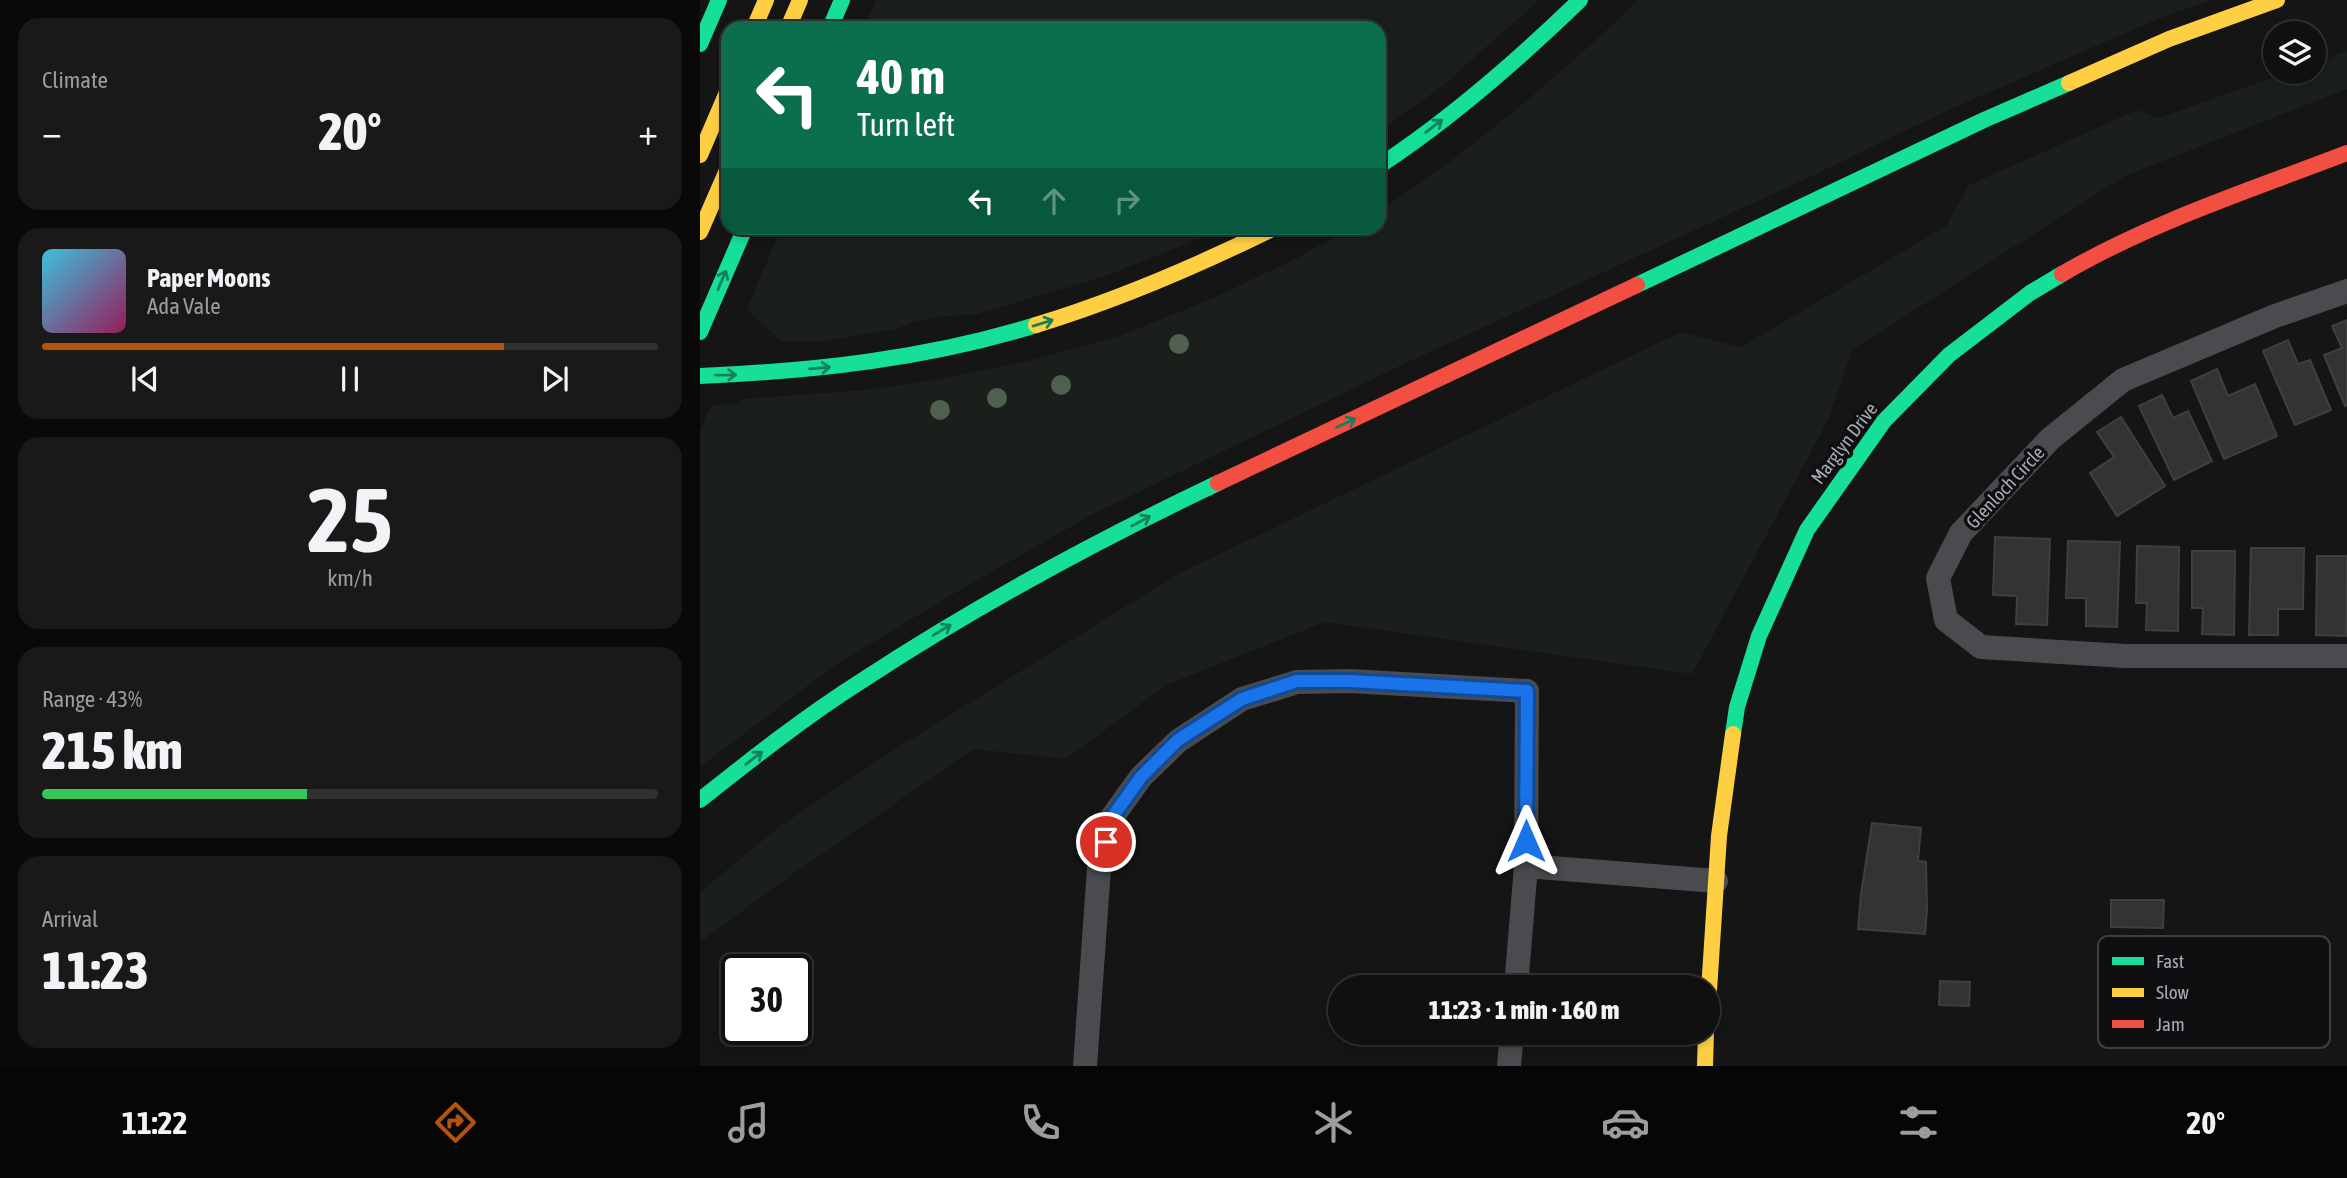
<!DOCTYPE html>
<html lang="en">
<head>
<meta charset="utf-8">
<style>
	:root { --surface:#101010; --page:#191919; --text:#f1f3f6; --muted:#9c9d9f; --line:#303030; --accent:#b45309 }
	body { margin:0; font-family:"Asap Condensed",sans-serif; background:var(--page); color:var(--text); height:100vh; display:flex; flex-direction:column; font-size:26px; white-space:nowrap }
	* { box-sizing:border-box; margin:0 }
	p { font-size:23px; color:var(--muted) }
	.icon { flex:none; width:38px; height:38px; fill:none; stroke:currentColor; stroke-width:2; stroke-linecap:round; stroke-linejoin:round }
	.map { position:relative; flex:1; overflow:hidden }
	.drawer { display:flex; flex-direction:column; gap:18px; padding:18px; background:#090909; width:700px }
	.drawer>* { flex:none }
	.hud { position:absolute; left:21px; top:21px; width:665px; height:214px; border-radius:21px; box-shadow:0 4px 10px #0003,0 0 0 2px var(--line); background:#0b6e4f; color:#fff; overflow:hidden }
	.fabs { position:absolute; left:1563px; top:21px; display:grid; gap:14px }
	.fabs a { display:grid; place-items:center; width:63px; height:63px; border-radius:50%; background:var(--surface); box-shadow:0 4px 10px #0003,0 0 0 2px var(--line); font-size:35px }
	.speed { position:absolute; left:21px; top:954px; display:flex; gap:14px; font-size:35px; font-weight:700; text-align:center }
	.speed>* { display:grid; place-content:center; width:91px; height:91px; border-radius:50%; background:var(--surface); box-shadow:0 4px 10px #0003,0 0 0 2px var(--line); line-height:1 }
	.speed .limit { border:4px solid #111; border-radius:10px; background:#fff; color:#111 }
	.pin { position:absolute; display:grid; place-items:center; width:60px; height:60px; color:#fff; margin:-30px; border:4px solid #fff; border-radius:50%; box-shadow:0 2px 7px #0007 }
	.me { position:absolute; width:77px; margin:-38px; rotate:0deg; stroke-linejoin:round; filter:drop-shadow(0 0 5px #0008) }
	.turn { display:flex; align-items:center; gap:24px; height:147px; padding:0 21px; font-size:32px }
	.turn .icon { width:91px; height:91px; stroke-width:2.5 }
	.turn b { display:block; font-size:49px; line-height:60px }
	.lanes { display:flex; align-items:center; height:66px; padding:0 21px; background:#0003; justify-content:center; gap:35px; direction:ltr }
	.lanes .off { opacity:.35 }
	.big { font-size:52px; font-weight:800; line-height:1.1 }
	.drawer .card { flex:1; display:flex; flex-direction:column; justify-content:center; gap:10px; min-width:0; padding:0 24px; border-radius:21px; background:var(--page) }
	.drawer .dial { align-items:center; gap:0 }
	.dial b { font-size:91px; line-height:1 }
	.song { display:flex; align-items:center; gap:21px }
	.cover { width:84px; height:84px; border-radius:10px; background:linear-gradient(135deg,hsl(190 70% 55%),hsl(330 70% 35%)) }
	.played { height:7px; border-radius:4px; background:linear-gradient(90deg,var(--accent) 75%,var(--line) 75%) }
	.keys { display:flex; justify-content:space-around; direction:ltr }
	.heat { display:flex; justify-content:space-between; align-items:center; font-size:38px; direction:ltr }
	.charge { height:10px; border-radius:5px; background:linear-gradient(90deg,#34c759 43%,var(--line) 0) }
	.trip { position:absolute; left:628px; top:975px; width:392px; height:70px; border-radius:35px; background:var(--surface); box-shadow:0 4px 10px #0003,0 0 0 2px var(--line); font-weight:800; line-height:70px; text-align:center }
	.tabs { display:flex; height:112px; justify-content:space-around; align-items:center; background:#060606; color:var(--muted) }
	.tabs .icon { width:49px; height:49px }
	.tabs .on { color:var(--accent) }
	.tabs b { font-size:32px; color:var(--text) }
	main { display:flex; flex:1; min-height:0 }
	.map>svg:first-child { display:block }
</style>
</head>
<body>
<main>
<section class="drawer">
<div class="card"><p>Climate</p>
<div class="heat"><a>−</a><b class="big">20°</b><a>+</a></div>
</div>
<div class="card">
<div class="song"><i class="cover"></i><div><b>Paper Moons</b><p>Ada Vale</p></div></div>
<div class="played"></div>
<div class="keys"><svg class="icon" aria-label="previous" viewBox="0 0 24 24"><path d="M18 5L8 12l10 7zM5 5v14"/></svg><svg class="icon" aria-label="pause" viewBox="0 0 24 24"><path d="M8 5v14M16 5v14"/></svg><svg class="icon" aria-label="next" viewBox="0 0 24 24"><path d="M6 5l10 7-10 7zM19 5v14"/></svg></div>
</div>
<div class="card dial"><b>25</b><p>km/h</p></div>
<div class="card"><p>Range · 43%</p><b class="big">215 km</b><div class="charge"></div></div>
<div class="card"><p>Arrival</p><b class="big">11:23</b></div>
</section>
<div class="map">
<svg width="1647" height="1066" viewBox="0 0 1647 1066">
	<rect width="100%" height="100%" fill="#151515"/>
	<g fill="#1a1f1b">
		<path d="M176 0H839L740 88 679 131V28H164Z"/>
		<path d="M939 0H1511L1458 19 1244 112 1110 177 706 363 391 515 253 594 135 665 0 767V432L11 405 40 404 42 399 166 390 236 380 328 361 417 337 513 298 595 259 650 228H679V210C773 151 858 76 939 0Z"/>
		<path d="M1647 51V89L1425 176 1152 350 1128 420 992 674 625 622 466 685 366 759 274 749 90 876 0 942V892L78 828 187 754 480 573 981 332 1041 347 1246 226 1269 185 1437 110 1459 118 1588 72H1614V63Z"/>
		<path d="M81 228H522L504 237 400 278 277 314 238 317 216 321 197 329 125 341 82 342 47 309Z"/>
	</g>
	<g fill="#333335" stroke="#3d3f41" stroke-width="2">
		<path d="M1647 320V405L1645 406 1624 355 1642 348 1632 326Z"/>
		<path d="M1588 340 1598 364 1610 360 1631 410 1595 425 1563 351Z"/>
		<path d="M1517 369 1528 396 1555 384 1577 436 1524 459 1491 381Z"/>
		<path d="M1462 395 1473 418 1488 411 1512 461 1474 480 1439 406Z"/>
		<path d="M1421 417 1465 486 1417 516 1390 473 1414 457 1397 432Z"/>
		<path d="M1295 537 1350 539 1347 625 1316 624 1317 596 1293 595Z"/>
		<path d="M1368 541 1420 542 1417 627 1386 626V598H1366Z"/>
		<path d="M1437 546 1479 547 1478 631 1446 630 1447 603H1436Z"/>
		<path d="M1551 548H1604L1603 609H1578V635H1549Z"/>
		<path d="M1492 551H1535L1534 635 1502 634 1503 608H1492Z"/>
		<path d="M1617 556H1647L1646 636 1616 635Z"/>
		<path d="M1172 823 1221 828 1218 861 1226 862 1227 910 1225 934 1158 929 1161 894Z"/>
		<path d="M1411 900H1464L1463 928 1411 927Z"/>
		<path d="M1240 981 1270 982 1269 1006 1239 1005Z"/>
	</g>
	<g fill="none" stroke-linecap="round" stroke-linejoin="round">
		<g stroke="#494b4e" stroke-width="24">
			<path d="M1647 291 1575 316 1423 380 1350 439 1261 533 1238 578 1246 620 1281 647 1425 656H1647"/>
			<path d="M826 866 1016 881"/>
			<path d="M385 1066 399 868 413 816 441 777 478 741 542 699 597 682 650 681 827 691 826 866 816 987"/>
			<path d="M809 1066 812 1032"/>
		</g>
		<g stroke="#16e098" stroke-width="16">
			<path d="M130 28 142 0"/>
			<path d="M0 44 19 0"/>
			<path d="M679 166C752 118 817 61 880 0"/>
			<path d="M937 285 1284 120 1369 83"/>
			<path d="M0 332 45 228"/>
			<path d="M0 376C114 371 226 359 336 325"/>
			<path d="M1033 734 1037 707 1059 636 1107 530 1184 421 1249 355 1330 293 1362 274"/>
			<path d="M0 800C53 758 106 716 163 680 276 606 396 541 518 483"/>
		</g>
		<g stroke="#ffcf43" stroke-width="16">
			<path d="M54 28 66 0"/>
			<path d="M88 28 100 0"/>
			<path d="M1369 83 1469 39 1577 0"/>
			<path d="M0 155 28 90"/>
			<path d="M0 232 28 168"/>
			<path d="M336 325C418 300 497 266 574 228"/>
			<path d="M1008 1006 1019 836 1033 734"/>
			<path d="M1005 1066 1006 1032"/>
		</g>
		<g stroke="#f24e42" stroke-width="16">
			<path d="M1362 274C1451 222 1551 190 1647 153"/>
			<path d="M518 483 937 285"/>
		</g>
	</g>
	<g fill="#506050">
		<circle cx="479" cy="344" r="10"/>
		<circle cx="361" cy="385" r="10"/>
		<circle cx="297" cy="398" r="10"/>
		<circle cx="240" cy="410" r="10"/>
	</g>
	<defs><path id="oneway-shaft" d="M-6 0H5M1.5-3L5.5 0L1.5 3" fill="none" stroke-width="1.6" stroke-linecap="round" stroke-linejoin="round" transform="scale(1.75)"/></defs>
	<g stroke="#13825b">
		<use href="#oneway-shaft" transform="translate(734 126) rotate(-37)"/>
		<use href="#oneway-shaft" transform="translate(22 280) rotate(-67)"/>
		<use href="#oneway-shaft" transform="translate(343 323) rotate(-17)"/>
		<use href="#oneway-shaft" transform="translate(120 368) rotate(-5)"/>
		<use href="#oneway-shaft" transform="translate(26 375) rotate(-1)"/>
		<use href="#oneway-shaft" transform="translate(646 423) rotate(-25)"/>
		<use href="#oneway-shaft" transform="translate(441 521) rotate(-28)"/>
		<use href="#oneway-shaft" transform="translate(242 630) rotate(-31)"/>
		<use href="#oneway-shaft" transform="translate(54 758) rotate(-38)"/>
	</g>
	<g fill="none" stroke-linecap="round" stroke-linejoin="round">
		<g stroke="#114b97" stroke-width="18">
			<path id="route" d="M406 842 413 816 441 777 478 740 542 699 597 681H650L827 691 826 841"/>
		</g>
		<use href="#route" stroke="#1a73e8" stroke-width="12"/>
	</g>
	<g text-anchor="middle" stroke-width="7" stroke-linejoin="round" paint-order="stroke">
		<g font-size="19" fill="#a7acb5" stroke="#0f0f11">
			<text transform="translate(1144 443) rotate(-53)" y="7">Marglyn Drive</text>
			<text transform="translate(1305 487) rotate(-47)" y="7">Glenloch Circle</text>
		</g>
	</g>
	<rect x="1398" y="936" width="232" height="112" rx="10" fill="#0f0f11" stroke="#3d3e42" stroke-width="2"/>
	<rect x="1412" y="957" width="32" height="8" fill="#16e098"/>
	<rect x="1412" y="988" width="32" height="9" fill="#ffcf43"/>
	<rect x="1412" y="1020" width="32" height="8" fill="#f24e42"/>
	<g font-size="19" fill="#a7acb5">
		<text x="1456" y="968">Fast</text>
		<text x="1456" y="999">Slow</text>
		<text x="1456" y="1031">Jam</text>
	</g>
</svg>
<div class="fabs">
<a><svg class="icon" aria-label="layers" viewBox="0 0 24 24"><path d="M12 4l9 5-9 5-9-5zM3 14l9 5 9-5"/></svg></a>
</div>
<div class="speed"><div class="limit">30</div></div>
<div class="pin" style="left:406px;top:842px;background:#d93025"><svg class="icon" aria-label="arrive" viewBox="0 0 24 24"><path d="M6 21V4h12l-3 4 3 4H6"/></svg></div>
<svg class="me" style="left:826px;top:841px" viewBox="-20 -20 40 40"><path d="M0-17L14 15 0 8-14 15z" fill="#1a73e8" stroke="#fff" stroke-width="4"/></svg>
<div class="trip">11:23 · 1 min · 160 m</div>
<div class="hud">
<div class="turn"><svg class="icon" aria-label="left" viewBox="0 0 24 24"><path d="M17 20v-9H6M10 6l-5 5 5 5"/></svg><div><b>40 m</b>Turn left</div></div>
<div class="lanes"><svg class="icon" aria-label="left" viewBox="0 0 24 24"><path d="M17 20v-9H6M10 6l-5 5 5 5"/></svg><svg class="icon off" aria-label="ahead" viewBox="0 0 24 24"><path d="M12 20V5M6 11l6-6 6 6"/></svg><svg class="icon off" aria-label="right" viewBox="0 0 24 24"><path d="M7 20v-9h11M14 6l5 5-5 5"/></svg></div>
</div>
</div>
</main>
<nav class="tabs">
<b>11:22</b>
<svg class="icon on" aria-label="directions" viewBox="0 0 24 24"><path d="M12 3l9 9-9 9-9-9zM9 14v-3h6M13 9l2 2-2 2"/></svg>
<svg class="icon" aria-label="music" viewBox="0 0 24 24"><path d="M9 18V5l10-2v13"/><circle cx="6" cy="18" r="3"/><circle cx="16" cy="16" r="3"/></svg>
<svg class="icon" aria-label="phone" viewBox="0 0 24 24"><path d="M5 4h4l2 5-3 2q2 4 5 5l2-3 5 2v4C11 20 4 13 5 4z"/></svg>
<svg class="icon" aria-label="climate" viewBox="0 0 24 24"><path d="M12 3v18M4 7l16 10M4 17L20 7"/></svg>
<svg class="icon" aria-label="car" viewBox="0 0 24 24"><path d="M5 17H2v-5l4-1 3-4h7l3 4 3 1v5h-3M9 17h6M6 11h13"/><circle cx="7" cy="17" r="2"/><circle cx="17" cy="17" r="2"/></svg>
<svg class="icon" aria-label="filters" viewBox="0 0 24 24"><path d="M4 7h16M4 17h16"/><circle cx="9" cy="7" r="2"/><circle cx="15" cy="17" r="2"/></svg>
<b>20°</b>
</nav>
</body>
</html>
